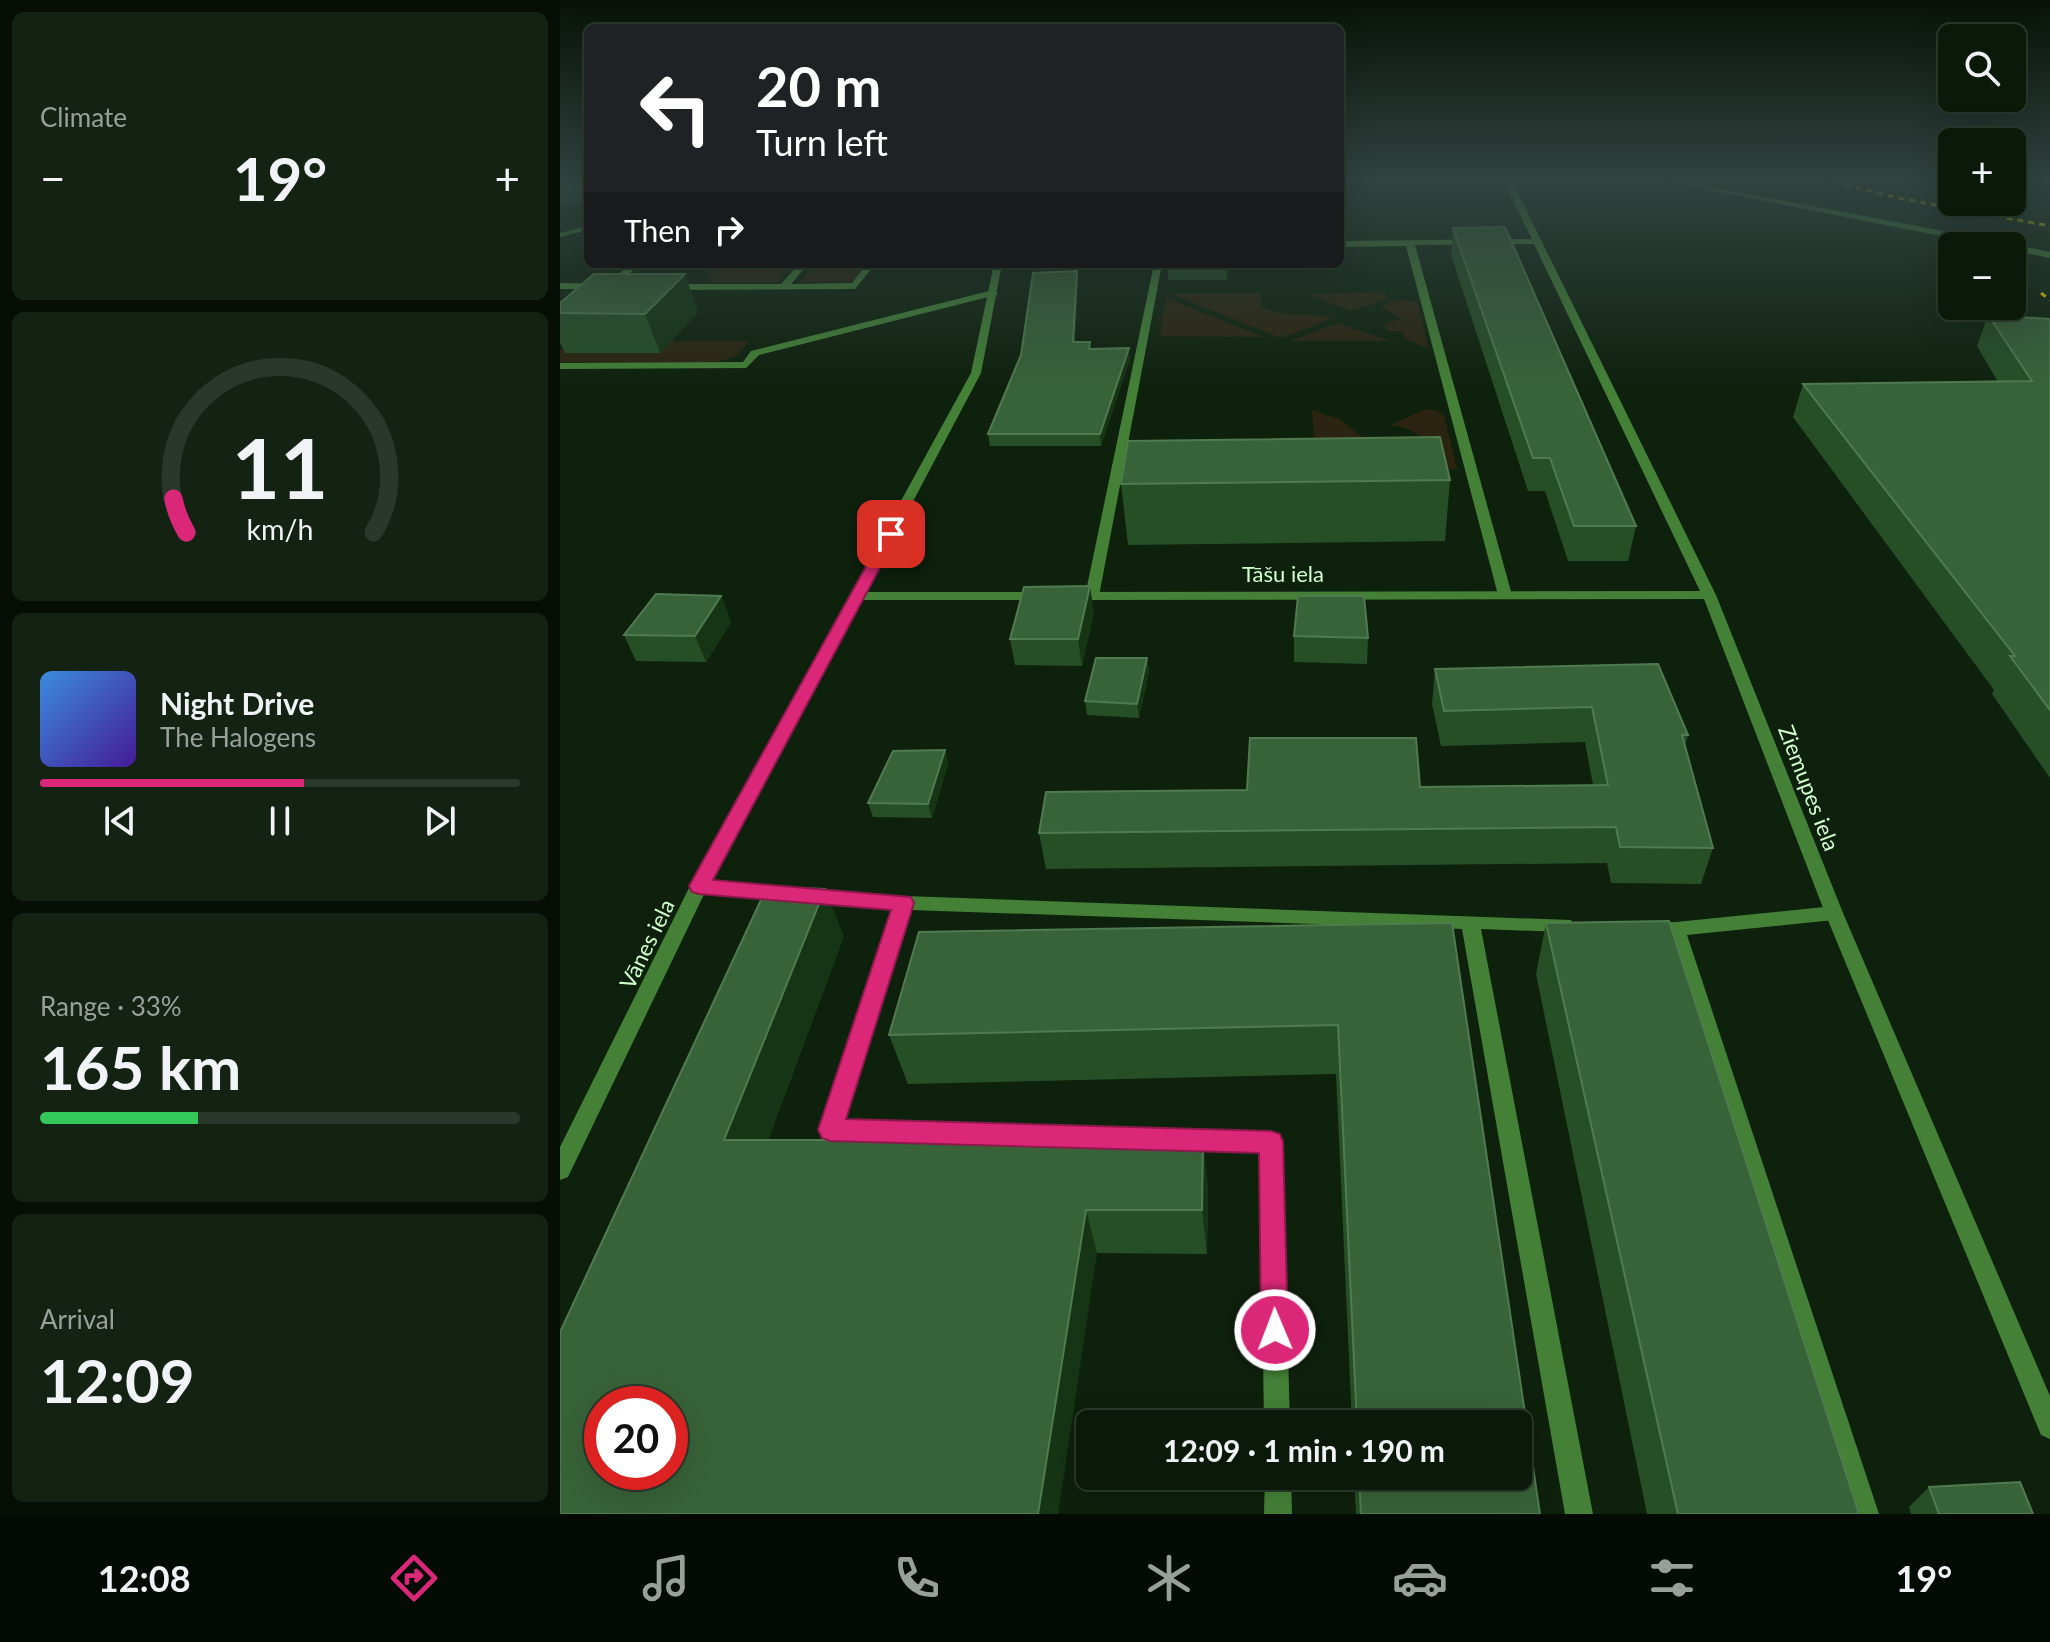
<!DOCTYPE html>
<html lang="en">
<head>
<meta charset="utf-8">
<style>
	:root { --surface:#0a190a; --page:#132213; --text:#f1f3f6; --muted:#99a09c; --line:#2a382b; --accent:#db2777 }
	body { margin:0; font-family:Lato,sans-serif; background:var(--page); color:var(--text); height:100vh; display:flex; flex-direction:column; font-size:30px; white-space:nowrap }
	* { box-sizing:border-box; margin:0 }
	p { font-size:26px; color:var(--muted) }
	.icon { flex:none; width:44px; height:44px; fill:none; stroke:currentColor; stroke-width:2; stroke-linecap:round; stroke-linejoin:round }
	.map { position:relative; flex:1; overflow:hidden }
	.details { display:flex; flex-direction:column; gap:12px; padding:12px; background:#060e06; width:560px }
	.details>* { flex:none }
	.hud { position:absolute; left:24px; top:24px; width:760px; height:244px; border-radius:12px; box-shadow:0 8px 32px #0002,0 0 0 2px var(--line); background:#202124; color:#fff; overflow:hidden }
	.fabs { position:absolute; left:1378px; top:24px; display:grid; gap:16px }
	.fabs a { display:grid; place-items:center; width:88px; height:88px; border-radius:12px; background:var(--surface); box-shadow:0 8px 32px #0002,0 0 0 2px var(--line); font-size:40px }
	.speed { position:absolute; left:24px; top:1386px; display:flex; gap:16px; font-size:40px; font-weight:700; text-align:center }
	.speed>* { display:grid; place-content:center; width:104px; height:104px; border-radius:50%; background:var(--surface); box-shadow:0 8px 32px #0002,0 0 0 2px var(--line); line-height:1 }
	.speed .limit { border:12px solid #d22; background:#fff; color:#111 }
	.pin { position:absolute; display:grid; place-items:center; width:68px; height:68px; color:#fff; margin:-34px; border-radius:16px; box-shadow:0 4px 12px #0006 }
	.me { position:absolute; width:88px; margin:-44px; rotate:359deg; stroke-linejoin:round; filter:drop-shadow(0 0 6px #0008) }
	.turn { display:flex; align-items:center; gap:28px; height:168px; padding:0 40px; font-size:36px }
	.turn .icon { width:104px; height:104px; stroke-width:2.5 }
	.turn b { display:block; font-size:56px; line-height:68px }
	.then { display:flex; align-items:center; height:76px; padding:0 40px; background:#0003; gap:16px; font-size:30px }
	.big { font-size:60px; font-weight:700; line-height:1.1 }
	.details .tile { flex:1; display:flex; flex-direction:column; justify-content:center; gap:12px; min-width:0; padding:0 28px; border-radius:12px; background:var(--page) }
	.details .dial { align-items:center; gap:0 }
	.dial svg { height:208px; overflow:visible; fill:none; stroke:var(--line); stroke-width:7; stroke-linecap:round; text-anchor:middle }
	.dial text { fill:var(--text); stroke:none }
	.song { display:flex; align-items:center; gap:24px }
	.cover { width:96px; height:96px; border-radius:12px; background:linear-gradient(135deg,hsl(210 70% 55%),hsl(260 70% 35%)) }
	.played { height:8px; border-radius:4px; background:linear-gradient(90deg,var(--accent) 55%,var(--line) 55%) }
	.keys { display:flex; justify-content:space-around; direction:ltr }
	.heat { display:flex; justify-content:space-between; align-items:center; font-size:44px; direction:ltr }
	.charge { height:12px; border-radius:6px; background:linear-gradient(90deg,#34c759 33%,var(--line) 0) }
	.trip { position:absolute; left:516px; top:1410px; width:456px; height:80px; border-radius:12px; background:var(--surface); box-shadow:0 8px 32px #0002,0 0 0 2px var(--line); font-weight:700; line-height:80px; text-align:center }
	.tab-bar { display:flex; height:128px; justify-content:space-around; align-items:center; background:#040a04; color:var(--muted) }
	.tab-bar .icon { width:56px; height:56px }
	.tab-bar .on { color:var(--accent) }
	.tab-bar b { font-size:36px; color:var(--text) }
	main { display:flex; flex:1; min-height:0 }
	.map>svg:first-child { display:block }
</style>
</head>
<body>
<main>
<section class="details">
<div class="tile"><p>Climate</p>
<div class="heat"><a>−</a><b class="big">19°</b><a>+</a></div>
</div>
<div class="tile dial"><svg viewBox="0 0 100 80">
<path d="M14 69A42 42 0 1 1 86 69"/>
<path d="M14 69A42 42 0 0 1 9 56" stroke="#db2777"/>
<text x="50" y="56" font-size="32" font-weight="700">11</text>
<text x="50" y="72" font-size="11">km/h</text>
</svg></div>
<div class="tile">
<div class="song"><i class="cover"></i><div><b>Night Drive</b><p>The Halogens</p></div></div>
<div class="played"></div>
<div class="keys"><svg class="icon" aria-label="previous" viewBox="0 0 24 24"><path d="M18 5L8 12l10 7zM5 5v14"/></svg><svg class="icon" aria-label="pause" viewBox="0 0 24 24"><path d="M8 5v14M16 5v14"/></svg><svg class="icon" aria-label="next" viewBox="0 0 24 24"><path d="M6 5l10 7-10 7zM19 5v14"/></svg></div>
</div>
<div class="tile"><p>Range · 33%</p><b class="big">165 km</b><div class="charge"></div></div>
<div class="tile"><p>Arrival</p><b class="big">12:09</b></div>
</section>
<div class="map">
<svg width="1490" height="1514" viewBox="0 0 1490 1514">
	<rect width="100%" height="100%" fill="#0e210d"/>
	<g fill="#2b2410">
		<path d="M86 264H233L218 282H147L153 276H147L152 269H80Z"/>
		<path d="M254 264H307L295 281 240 282Z"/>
		<path d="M818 292 825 294 827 299 791 311 748 294Z"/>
		<path d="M700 293 702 307C725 320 749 310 772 319L721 338 611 294Z"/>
		<path d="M606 298 704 337 604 336 600 334Z"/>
		<path d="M842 299 858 303 868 348 845 339 843 332 829 331 824 326 828 322 841 319 820 306Z"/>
		<path d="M778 323 830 341H730Z"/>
		<path d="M111 341H189L175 357 149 364 0 362V350H8L6 353H99Z"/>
		<path d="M866 409 877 411 884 416 897 469 870 470C862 438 865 431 830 425Z"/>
		<path d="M752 410 780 419 810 443 756 472Z"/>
	</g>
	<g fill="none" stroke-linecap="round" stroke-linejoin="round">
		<g fill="#448137" fill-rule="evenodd">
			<path d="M28 226V230L0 237V233Z"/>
			<path d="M978 239V243L975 244 855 245 952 595 945 599 938 595 846 246 780 247V241Z"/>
			<path d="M71 264H80L52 289H0V283L47 284Z"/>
			<path d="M239 264H248L231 284 292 283 307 264H315L295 289 111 290 106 287 111 284H221Z"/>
			<path d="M594 264H602L539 596 532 600 525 596Z"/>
			<path d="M433 290 438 293 436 295 199 355 186 368 0 369V363L183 362 191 351Z"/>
			<path d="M139 879 225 886 231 888 234 893 231 898 225 900 139 893 133 891 130 886 133 881Z"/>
			<path d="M248 888 344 896 1011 920 1013 925 1011 930 1004 932 921 929 1033 1514H1005L902 929 351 910 284 1121 711 1132 719 1135 722 1142 730 1424H704L700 1152 270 1140 262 1137 259 1130 333 909 242 900 239 895 242 890Z"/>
			<path d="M1274 906 1280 908 1283 913 1280 918 1274 920 1127 935 1319 1514H1291L1109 936 1085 933 1083 928 1085 923 1116 922Z"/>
			<path d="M705 1476H731L732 1514H704Z"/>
		</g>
		<g fill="#448137" fill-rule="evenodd">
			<path d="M942 177H950L1156 595 1283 913 1490 1396V1439L1481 1435 1265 913 1144 599 510 600 503 596 510 592 1140 591Z"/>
			<path d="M434 264H442L421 373 305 592H483L490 596 483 600H300L148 886 8 1177 0 1180V1147L130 886 411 373Z"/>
		</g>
		<path fill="#448137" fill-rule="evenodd" d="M1083 177H1099L1452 244 1490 252V258L1452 250V246H1432Z"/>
		<g stroke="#f8db00" stroke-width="3" stroke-dasharray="6 5" stroke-linecap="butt">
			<path d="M1253 177 1344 199 1490 226"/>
			<path d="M1481 293 1490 300"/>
		</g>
	</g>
	<g fill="#264f26">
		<rect x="0" y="177" width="28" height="26"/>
		<path d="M893 228 1076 526 1068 561H1008L985 491H968L891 255Z"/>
		<path d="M549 264H591L590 267H549Z"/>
		<path d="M604 264H669L667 280H608V268H604Z"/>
		<path d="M517 271 518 282 515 342 531 349 570 359 541 446H430L428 434Z"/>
		<path d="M0 303 138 312 100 353H5L0 342Z"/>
		<path d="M1428 315 1490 319V778L1432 694 1434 690 1233 417 1243 384 1438 382 1417 346Z"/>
		<path d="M890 480 885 541 568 545 561 484Z"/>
		<path d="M161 596 171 622 146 662 76 661 64 635Z"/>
		<path d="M534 612 522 666 455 665 450 639Z"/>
		<path d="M734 636 808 638 807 664 734 662Z"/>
		<path d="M587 658 589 671 579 718 527 715 525 701Z"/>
		<path d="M1098 664 1128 735 1125 745 1153 848 1141 884 1051 883 1047 863 486 869 479 833 687 790 1033 785 1025 742 881 746 872 704 875 669Z"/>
		<path d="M385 750 388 764 372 818 313 817 308 803Z"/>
		<path d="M892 923 980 1514H796L794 1476H958V1424H792L776 1074 348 1084 329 1035Z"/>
		<path d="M986 923 1299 1514H1087L976 974Z"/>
		<path d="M284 936 208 1140 648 1185 647 1254 537 1253 0 1514Z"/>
		<path d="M1369 1487 1473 1514H1351L1349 1507Z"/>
	</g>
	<g fill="#153514">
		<path d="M666 264H669L667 280Z"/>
		<path d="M517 271 518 282 514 353 513 342Z"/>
		<path d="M125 274 138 312 100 353 85 314Z"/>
		<path d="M569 348 570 359 541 446 540 434Z"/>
		<path d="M530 586 534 612 522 666 518 639Z"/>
		<path d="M161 596 171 622 146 662 135 636Z"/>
		<path d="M587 658 589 671 579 718 577 704Z"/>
		<path d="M385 750 388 764 372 818 368 804Z"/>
		<path d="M265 889 284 936 191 1185 164 1140Z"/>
		<path d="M643 1140 648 1185 647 1254 642 1210Z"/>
		<path d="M526 1210 537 1253 498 1514H478Z"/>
	</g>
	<g fill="#386238" stroke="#507b4f" stroke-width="2" fill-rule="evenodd">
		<path d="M945 227 1076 526H1014L990 458H973L893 228Z"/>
		<path d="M517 271 513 342H530L529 349 569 348 540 434H428L461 355 473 273Z"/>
		<path d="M34 274H125L85 314 0 313V303Z"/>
		<path d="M1428 315 1490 319V710L1450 656H1455L1243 384 1472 381Z"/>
		<path d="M880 437 890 480 561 484 568 441Z"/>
		<path d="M530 586 518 639H450L464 587Z"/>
		<path d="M96 594 161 596 135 636 64 635Z"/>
		<path d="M738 596H804L808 638 734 636Z"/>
		<path d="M536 658H587L577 704 525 701Z"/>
		<path d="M1098 664 1128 735H1122L1153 848 1060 847 1056 827 479 833 486 792 687 790 690 738H856L860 787 1048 785 1032 707 884 711 875 669Z"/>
		<path d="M385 750 368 804 308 803 333 751Z"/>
		<path d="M207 887 265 889 164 1140H643L642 1210H526L478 1514H0V1332ZM42 1404H110V1472H42Z"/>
		<path d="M1109 921 1299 1514H1118L986 923Z"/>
		<path d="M892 923 980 1514H801L799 1476H958V1424H797L778 1025 329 1035 359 932Z"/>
		<path d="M1460 1482 1473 1514H1379L1369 1487Z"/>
	</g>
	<linearGradient id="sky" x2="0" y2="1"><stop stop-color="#081207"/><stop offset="0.46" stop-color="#304340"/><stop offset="1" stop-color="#304340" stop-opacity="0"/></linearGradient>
	<rect width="1490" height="389" fill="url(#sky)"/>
	<path fill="#db2777" stroke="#8e194d" stroke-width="2" d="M331 529 338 534 153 880 351 897 354 903 286 1119 711 1131 720 1134 723 1142 728 1330 724 1340 715 1344 705 1340 701 1330 699 1153 270 1141 262 1138 258 1130 331 910 139 894 132 892 129 886 324 534Z"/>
	<g text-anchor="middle" stroke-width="6" stroke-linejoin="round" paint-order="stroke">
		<g font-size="22" fill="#d2ffcd" stroke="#0e210d">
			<text x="723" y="582">Tāšu iela</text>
			<text transform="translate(1249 788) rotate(69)" y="8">Ziemupes iela</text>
			<text transform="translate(87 944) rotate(-64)" y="8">Vānes iela</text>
		</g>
	</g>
</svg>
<div class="fabs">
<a><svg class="icon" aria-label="search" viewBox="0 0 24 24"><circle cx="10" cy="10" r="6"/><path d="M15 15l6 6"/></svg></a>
<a>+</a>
<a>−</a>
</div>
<div class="speed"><div class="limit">20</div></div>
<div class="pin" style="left:331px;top:534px;background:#d93025"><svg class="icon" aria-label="arrive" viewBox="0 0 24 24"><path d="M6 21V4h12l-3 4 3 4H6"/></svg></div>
<svg class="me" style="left:715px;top:1330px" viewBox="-20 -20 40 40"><circle r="17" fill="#db2777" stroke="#fff" stroke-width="3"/><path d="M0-11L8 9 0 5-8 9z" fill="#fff"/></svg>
<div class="trip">12:09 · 1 min · 190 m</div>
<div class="hud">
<div class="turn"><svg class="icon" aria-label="left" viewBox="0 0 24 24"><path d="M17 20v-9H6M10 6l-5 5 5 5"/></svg><div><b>20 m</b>Turn left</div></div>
<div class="then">Then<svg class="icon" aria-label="right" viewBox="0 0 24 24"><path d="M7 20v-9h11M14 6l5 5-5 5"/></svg></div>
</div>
</div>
</main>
<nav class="tab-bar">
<b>12:08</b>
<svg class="icon on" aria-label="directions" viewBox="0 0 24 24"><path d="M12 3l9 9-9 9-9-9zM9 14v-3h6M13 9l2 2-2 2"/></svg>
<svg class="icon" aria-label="music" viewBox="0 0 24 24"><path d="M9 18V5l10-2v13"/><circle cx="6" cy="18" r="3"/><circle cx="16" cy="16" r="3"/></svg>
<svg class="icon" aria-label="phone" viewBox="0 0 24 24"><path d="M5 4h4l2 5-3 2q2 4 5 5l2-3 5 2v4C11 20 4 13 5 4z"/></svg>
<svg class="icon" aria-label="climate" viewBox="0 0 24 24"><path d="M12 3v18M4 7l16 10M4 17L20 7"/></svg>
<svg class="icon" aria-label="car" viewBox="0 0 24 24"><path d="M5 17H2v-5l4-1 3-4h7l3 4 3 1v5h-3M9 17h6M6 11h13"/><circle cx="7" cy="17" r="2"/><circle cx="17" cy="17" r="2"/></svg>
<svg class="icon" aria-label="filters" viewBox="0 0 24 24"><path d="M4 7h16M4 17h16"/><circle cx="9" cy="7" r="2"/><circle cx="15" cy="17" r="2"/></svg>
<b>19°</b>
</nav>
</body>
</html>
